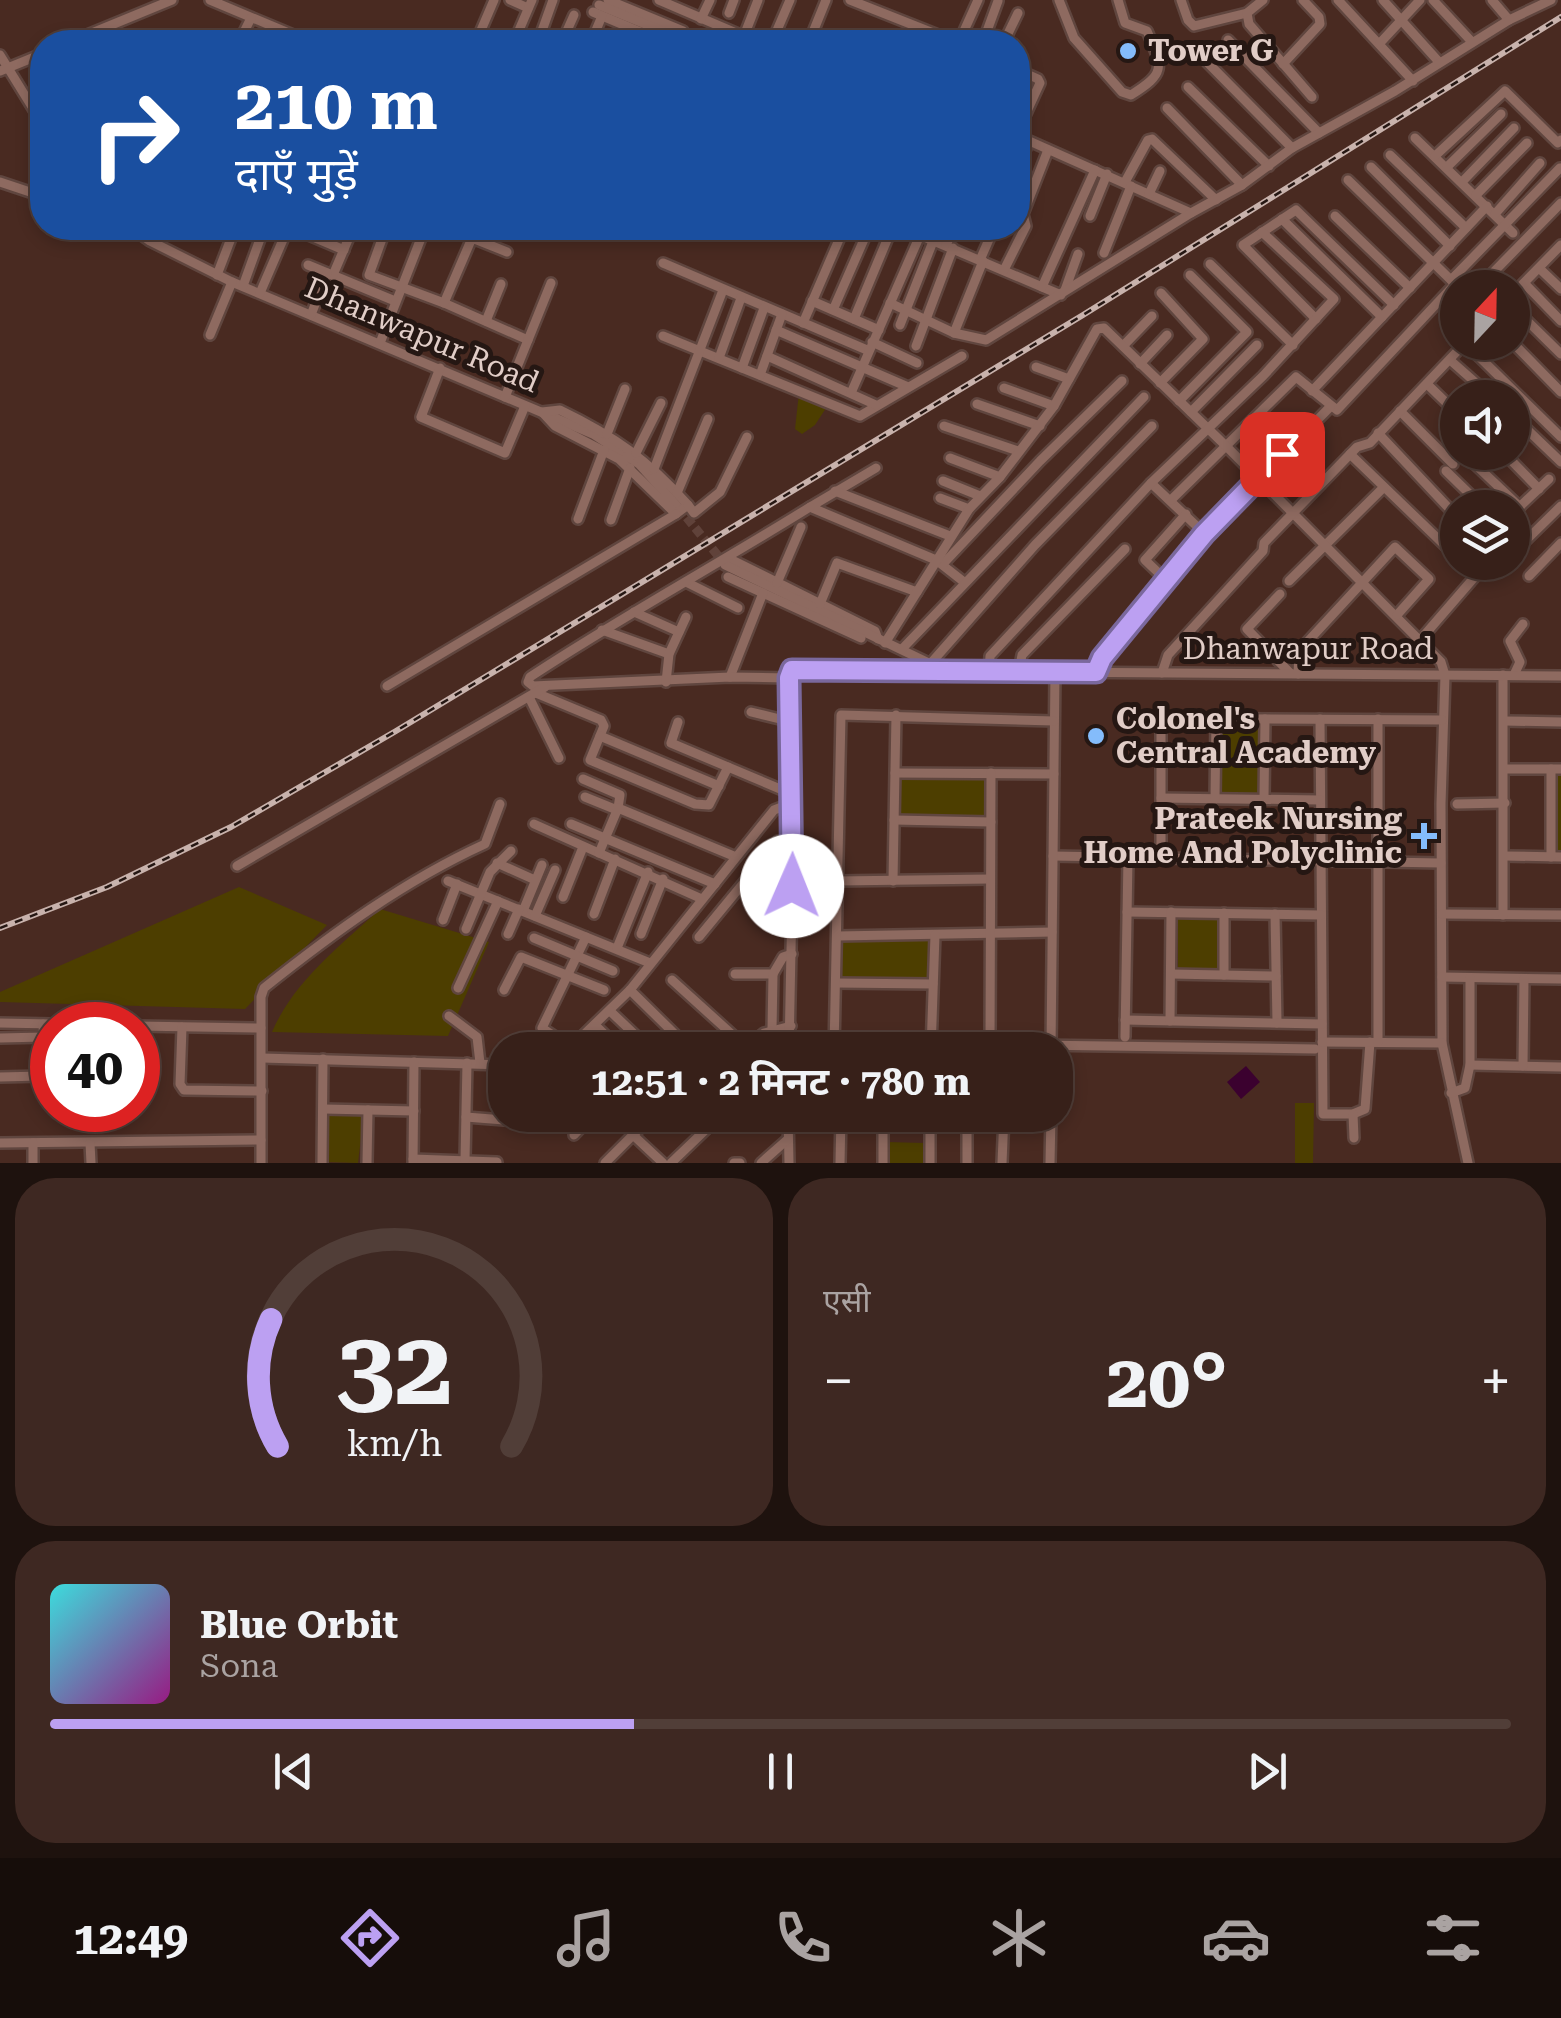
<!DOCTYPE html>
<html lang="hi">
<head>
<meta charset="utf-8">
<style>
	:root { --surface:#372019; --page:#3e2822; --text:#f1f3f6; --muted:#aaa3a2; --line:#513e38; --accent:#bca0f2 }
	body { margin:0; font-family:"Roboto Serif","Noto Sans Devanagari",serif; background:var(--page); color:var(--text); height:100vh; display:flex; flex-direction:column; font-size:38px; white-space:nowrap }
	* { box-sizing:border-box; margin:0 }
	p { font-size:32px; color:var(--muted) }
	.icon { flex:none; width:55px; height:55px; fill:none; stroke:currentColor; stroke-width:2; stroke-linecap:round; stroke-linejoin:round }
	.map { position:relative; height:1163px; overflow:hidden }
	.side { display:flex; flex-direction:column; gap:15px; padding:15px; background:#1e120e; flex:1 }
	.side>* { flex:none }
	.hud { position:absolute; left:30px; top:30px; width:1000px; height:210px; border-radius:40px; box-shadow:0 5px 15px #0003,0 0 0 2px var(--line); background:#1a4fa0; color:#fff; overflow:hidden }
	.needle { width:65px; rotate:22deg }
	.fabs { position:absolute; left:1440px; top:270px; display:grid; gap:20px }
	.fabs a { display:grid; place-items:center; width:90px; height:90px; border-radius:50%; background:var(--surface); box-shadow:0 5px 15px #0003,0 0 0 2px var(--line); font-size:50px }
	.speed { position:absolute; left:30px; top:1002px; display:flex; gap:20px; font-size:50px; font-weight:700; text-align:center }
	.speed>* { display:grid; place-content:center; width:130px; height:130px; border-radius:50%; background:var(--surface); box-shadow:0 5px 15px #0003,0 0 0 2px var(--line); line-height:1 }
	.speed .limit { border:15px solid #d22; background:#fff; color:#111 }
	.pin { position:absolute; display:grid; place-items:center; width:85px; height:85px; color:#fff; margin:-42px; border-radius:20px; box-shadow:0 5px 15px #0006 }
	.me { position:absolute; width:110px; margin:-55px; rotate:1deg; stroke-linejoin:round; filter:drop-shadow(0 0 8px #0008) }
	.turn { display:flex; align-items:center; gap:35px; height:210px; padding:0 40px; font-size:45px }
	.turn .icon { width:130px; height:130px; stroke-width:2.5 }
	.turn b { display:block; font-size:70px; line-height:85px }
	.big { font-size:75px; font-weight:700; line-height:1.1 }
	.side .card { flex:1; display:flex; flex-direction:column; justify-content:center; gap:15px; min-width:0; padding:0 35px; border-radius:40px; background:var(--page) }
	.side .dial { align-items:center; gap:0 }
	.dial svg { height:260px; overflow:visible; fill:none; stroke:var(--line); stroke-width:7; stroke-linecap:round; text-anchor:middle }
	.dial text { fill:var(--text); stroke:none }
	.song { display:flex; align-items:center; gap:30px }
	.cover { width:120px; height:120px; border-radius:15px; background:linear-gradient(135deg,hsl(180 70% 55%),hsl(310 70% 35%)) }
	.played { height:10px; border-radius:5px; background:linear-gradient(90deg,var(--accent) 40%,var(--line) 40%) }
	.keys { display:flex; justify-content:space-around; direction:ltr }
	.heat { display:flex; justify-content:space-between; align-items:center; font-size:55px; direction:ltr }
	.side .tiles { flex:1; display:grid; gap:15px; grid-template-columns:1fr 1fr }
	.card:last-child { grid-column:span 2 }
	.trip { position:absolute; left:488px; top:1032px; width:585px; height:100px; border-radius:40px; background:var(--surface); box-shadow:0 5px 15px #0003,0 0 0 2px var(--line); font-weight:700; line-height:100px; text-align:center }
	.menu { display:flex; height:160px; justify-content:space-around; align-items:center; background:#160d0a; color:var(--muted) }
	.menu .icon { width:70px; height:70px }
	.menu .current { color:var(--accent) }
	.menu b { font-size:45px; color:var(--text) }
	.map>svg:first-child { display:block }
</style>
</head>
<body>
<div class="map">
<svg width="1561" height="1163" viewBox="0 0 1561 1163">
	<rect width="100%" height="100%" fill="#492a21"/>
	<g fill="#4d3e00">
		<path d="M799 393 828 405 815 425 802 434 795 429Z"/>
		<path d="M1221 722H1262V795H1220Z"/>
		<path d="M1554 775H1561V852H1553Z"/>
		<path d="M898 779 986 780V817L898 816Z"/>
		<path d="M239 887 327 925 245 1009 0 1002V992Z"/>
		<path d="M380 909 489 942 448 1036 272 1032C294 981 340 946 380 909Z"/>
		<rect x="1178" y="918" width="42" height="51"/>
		<path d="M840 937 931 939 930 978 840 977Z"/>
		<path d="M1295 1103H1314L1313 1163H1295Z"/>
		<path d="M326 1112 364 1113 358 1163 326 1162Z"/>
		<path d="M887 1142 924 1143V1163H886Z"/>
	</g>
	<path fill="#3b012f" d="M1246 1066 1260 1082 1241 1099 1227 1082Z"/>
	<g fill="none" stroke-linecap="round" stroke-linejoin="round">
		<path stroke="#60423a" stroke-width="9" stroke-dasharray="9 4.5" stroke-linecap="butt" d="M678 507 724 563"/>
		<g stroke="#60463f" stroke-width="14">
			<g id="minor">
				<path d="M210 0 310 42"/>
				<path d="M510 0 528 8"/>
				<path d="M608 0 683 31"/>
				<path d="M659 0 757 42"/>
				<path d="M850 0 956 42"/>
				<path d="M1059 0 1074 38 1122 92 1131 95C1166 73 1163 68 1147 31L1125 23 1118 0"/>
				<path d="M1181 0 1188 20 1194 26 1247 13 1263 0"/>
				<path d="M1338 0 1413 81"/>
				<path d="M1383 0 1439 62"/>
				<path d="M1433 0 1472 42"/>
				<path d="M1492 0 1509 20"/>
				<path d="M599 5 689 42"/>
				<path d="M593 12 664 42"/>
				<path d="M729 13 734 0"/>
				<path d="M1247 13 1249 24 1312 97"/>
				<path d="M701 19 710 0"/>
				<path d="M744 36 758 0"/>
				<path d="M1228 40 1319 133"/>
				<path d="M70 42 172 0"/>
				<path d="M239 42 251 18"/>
				<path d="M449 42H458"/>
				<path d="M476 42 494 0"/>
				<path d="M514 42 532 0"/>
				<path d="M538 42 553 0"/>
				<path d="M562 42 574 15"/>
				<path d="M591 42 602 16"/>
				<path d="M772 42 790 0"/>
				<path d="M809 42 826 0"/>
				<path d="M959 42 978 0"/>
				<path d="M983 42 998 1"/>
				<path d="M1004 42 1018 13"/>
				<path d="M1380 43 1420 0"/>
				<path d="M0 55 42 123"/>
				<path d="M1207 62 1292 148"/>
				<path d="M1283 64 1320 24 1319 17 1303 0"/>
				<path d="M1018 70 1038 79 1040 83 1018 131"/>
				<path d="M0 71 42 54"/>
				<path d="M1188 87 1269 166"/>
				<path d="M1167 108 1242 185"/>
				<path d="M1018 136 1191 213"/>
				<path d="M1415 138 1513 233"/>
				<path d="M1390 155 1466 228"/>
				<path d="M1435 156 1505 91 1558 143 1561 140"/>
				<path d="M1371 167 1450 246"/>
				<path d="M1447 167 1501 114"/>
				<path d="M1018 168 1029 141"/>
				<path d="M1348 180 1453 282"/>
				<path d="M0 182 42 196"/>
				<path d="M1125 182 1148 140 1152 139 1216 200"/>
				<path d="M1462 182 1514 128"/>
				<path d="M1149 194 1160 171"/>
				<path d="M1476 195 1527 143"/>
				<path d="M1495 214 1540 163"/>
				<path d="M1090 216 1107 174"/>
				<path d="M1335 216 1410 288"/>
				<path d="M1282 219 1382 317"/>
				<path d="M132 228 150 241 232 282 593 434 639 464 678 507"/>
				<path d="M292 228 344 250"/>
				<path d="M386 228 369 275 444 303 528 340"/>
				<path d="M903 228 1061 295"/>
				<path d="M786 229V228"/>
				<path d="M811 229 812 228"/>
				<path d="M751 230 752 228"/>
				<path d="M946 245 954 228"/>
				<path d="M1104 253 1131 186"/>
				<path d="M980 260 994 228"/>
				<path d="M663 263 867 350"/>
				<path d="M1210 264 1293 345"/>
				<path d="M308 265 395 301"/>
				<path d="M1539 268 1561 289"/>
				<path d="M1004 270 1026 226 1023 214 1048 150"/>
				<path d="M217 275 235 228"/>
				<path d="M333 275 353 228"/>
				<path d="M1451 280 1560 168"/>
				<path d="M1524 283 1561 321"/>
				<path d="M243 286 264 228"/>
				<path d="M1042 287 1095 170"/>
				<path d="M1478 288 1561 203"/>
				<path d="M1065 290 1078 254"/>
				<path d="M260 293 288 228"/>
				<path d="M1512 295 1561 245"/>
				<path d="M812 301 879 330"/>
				<path d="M444 303 472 238 507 252"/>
				<path d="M890 303 954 333 986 340 1191 213 1242 185 1292 148 1395 91 1509 20 1551 0"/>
				<path d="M1512 306 1561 354"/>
				<path d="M833 310 869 228"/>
				<path d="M311 315 327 273"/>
				<path d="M854 319 892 228"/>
				<path d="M1316 319 1243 245 1296 210 1394 305"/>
				<path d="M486 321 501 284"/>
				<path d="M803 323 844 228"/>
				<path d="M900 325 934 239"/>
				<path d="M776 330 908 387"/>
				<path d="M954 333 983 261"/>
				<path d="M210 335 232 282"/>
				<path d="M663 336 860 416 962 356"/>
				<path d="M872 342 917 363"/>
				<path d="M1512 342 1561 392"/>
				<path d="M380 343 425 228"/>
				<path d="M1465 343 1561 437"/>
				<path d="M916 346 953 248"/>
				<path d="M1123 346 1152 316"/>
				<path d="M767 356 876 405"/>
				<path d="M719 358 741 298"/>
				<path d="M1450 360 1493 398"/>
				<path d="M1140 364 1167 335"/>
				<path d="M1036 367 1069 379"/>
				<path d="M440 368 421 417 505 453 525 406"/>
				<path d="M742 368 764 308"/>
				<path d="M760 375 782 314"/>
				<path d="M1160 383 1203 339 1161 293"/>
				<path d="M1427 384 1458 414"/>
				<path d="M1004 388 1054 406"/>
				<path d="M1312 391 1487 206"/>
				<path d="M851 393 921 233"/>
				<path d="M505 397 551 283"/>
				<path d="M1179 401 1247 332 1190 275"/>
				<path d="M977 404 1040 426"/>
				<path d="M560 410C614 436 648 460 688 505L676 514 619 459 555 426 542 412Z"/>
				<path d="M1400 411 1453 464"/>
				<path d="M1191 412 1257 345"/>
				<path d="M1512 415 1561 462"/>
				<path d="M944 426 1018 451"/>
				<path d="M1378 433 1458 518"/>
				<path d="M607 434 625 389"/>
				<path d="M1503 452 1539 489"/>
				<path d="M636 453 661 403"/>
				<path d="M1463 453 1520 507"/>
				<path d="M1282 454 1315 489"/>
				<path d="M1350 454 1458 558"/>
				<path d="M950 458 1000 477"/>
				<path d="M876 468 810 507 936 560 964 582"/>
				<path d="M654 469 723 290"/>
				<path d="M1446 471 1484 508"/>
				<path d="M943 481 980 496"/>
				<path d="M1151 483 1205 534"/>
				<path d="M835 491 950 536"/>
				<path d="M677 493 708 419"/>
				<path d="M940 498 969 509"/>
				<path d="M1171 500 1296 377 1337 410 1455 284"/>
				<path d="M688 505 694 513 720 492 747 437"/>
				<path d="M1512 514 1549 479"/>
				<path d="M578 519 604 450"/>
				<path d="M611 520 630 468"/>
				<path d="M1512 554 1561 506"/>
				<path d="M728 558 875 631 878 639"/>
				<path d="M943 564 1040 461 1122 381"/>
				<path d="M725 565 931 664"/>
				<path d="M1529 576 1561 543"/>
				<path d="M728 577 861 638"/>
				<path d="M1166 580 1145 560 1186 514"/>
				<path d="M1289 581 1383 488"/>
				<path d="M686 582 738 608"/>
				<path d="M777 583 801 527"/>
				<path d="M1280 594 1247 629 1290 673"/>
				<path d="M820 604 837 563 917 592"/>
				<path d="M634 612 679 632"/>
				<path d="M602 630 669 654"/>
				<path d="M1421 639 1485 565 1498 567 1504 562"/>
				<path d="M885 643 969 509 1000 477 1054 406 1097 329 1104 328 1227 447 1441 662 1445 675 1441 804 1442 1043 1468 1163"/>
				<path d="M902 649 1144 397"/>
				<path d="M931 663 1035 545 1152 426"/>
				<path d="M1019 671 1022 655 1125 549"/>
				<path d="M989 672 990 656 1151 483 1263 376 1334 299 1262 232"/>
				<path d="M1096 672 1102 658 1205 534 1330 407"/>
				<path d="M1162 673 1168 655 1263 551 1264 543 1357 447 1370 443 1466 342"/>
				<path d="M1298 674 1299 651 1395 547 1429 579 1397 615"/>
				<path d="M1514 675 1520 662 1510 641 1523 624"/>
				<path d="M730 677 763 593"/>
				<path d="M789 678 730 677 533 686 528 682 530 677C621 617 717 565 810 507"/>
				<path d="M666 682 669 654 686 617"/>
				<path d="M387 686 676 514"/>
				<path d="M536 693 601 720 604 726 590 760 695 804 709 805 728 767"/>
				<path d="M529 697 559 758"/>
				<path d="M751 712 792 722"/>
				<path d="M1131 718 1442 720"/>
				<path d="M1320 719 1323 1114H1353L1365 1109 1370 1042"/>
				<path d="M1505 721 1561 722"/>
				<path d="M678 722 671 743 792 794"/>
				<path d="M600 736 719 786"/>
				<path d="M1505 769H1561"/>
				<path d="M895 773 1054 774"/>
				<path d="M583 779 620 795 618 808"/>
				<path d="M585 797 617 810"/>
				<path d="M1161 798 1320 800"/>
				<path d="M1215 799 1216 718"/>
				<path d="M1264 799 1265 719"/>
				<path d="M1457 804 1505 803"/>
				<path d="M894 820 991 822"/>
				<path d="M534 824 702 899"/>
				<path d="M571 824 715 884"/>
				<path d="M599 853 618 808 736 857"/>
				<path d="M1053 856 1441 863"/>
				<path d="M1505 856 1561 857"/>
				<path d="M1551 857V769"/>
				<path d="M1161 858V718"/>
				<path d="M497 863 535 880"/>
				<path d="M237 866 545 687"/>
				<path d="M448 881 650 963"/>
				<path d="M837 881 990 879"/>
				<path d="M893 881 896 715"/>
				<path d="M563 897 583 847"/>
				<path d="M523 911 542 865"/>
				<path d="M1127 912 1321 915"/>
				<path d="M594 914 615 859"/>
				<path d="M1275 914 1277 1023"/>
				<path d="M1442 914 1561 915"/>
				<path d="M1503 915V675"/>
				<path d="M535 916 555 870"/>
				<path d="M443 920 457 884"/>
				<path d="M466 929 490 872 511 851"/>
				<path d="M508 934 519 909"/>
				<path d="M641 934 663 879"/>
				<path d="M837 936 1052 932"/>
				<path d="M586 937 542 1028 571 1047 630 990 774 810 792 803"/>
				<path d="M699 937 778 841 793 839"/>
				<path d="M534 938 613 971"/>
				<path d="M617 948 648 872"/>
				<path d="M735 974H773L783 957 792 954"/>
				<path d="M1171 974 1276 976"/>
				<path d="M1224 975V913"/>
				<path d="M1442 977 1561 979"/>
				<path d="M672 980 746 1047"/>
				<path d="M836 983 933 984"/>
				<path d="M458 988 498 901"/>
				<path d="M504 990 521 957 604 990"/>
				<path d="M630 990 691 1050"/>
				<path d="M610 1011 651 1050"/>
				<path d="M449 1016 477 1037 480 1063"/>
				<path d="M1125 1020 1322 1024"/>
				<path d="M1170 1021 1171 912"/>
				<path d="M0 1023 106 1025"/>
				<path d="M595 1025 621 1050"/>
				<path d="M138 1026 261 1028"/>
				<path d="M182 1027 180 1084 184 1090 262 1091"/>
				<path d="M772 1030 773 974"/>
				<path d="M1125 1037 1128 857"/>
				<path d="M0 1038 44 1037"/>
				<path d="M138 1039 145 1047V1068L138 1078"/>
				<path d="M835 1042 1315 1049"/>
				<path d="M1322 1042 1442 1043"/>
				<path d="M1378 1042V719"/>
				<path d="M990 1043 991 773"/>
				<path d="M745 1048 764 1033 791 1026"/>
				<path d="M1051 1049 1055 672"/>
				<path d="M789 1050 793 851 789 678 792 670 1561 676"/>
				<path d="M834 1050 841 715 1054 721"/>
				<path d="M931 1050 935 935"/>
				<path d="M262 1058 505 1065"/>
				<path d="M1470 1065 1561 1067"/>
				<path d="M1523 1066 1524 979"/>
				<path d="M0 1077 42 1076 45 1068 43 1024"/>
				<path d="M1451 1093 1465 1088 1470 1065V978"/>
				<path d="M324 1109 414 1111"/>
				<path d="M1353 1114 1354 1138"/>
				<path d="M689 1115 705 1130"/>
				<path d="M788 1115 789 1163"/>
				<path d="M466 1117 504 1120 510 1115"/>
				<path d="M574 1135 593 1115"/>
				<path d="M633 1135 663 1163"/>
				<path d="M0 1143 261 1140"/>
				<path d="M33 1143V1163"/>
				<path d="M90 1143 91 1163"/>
				<path d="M413 1159 497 1162"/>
				<path d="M465 1160 467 1063"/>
				<path d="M261 1163V997L264 988C333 933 404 881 485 844L500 804"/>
				<path d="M322 1163 323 1059"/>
				<path d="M367 1163 368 1110"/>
				<path d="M413 1163 414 1062"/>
				<path d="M605 1163 653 1115"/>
				<path d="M671 1163 721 1115"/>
				<path d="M734 1163H740"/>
				<path d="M761 1163 788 1139"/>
				<path d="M840 1163 841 1115"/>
				<path d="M883 1163V1115"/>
				<path d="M930 1163V1115"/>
				<path d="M967 1163V1115"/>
				<path d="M1002 1163 1004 1115"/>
				<path d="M1050 1163 1051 1115"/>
			</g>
		</g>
		<use href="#minor" stroke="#8e6a60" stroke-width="9"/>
		<g stroke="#c8b2ac" stroke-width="6">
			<path id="rail" d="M0 928 107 887 231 827 396 731 1083 315 1561 17"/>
		</g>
		<use href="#rail" stroke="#251713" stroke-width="2.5" stroke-dasharray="8" stroke-linecap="butt"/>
	</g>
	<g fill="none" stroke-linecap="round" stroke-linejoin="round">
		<g stroke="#7a689d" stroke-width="25">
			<path id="route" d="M792 886 789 678 792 670 1096 672 1102 658 1204 534 1282 454"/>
		</g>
		<use href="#route" stroke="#bca0f2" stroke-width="18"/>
	</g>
	<g fill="#84bcfb" stroke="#251713" stroke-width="4">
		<circle cx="1128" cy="51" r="10"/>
		<circle cx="1096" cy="736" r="10"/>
		<path d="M1419 821h10v10h10v10h-10v10h-10v-10h-10v-10h10z"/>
	</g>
	<g text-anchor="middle" stroke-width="10" stroke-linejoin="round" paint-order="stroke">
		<g font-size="30" font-weight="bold" fill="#e1cdc7" stroke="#251713" text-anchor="start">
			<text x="1148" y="61">Tower G</text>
			<text x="1116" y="729">Colonel's<tspan x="1116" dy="34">Central Academy</tspan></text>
			<text x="1402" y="829" text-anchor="end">Prateek Nursing<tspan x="1402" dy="34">Home And Polyclinic</tspan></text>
		</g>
		<g font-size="30" fill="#e1cdc7" stroke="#251713">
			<text transform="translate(422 335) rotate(23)" y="10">Dhanwapur Road</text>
			<text x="1308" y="659">Dhanwapur Road</text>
		</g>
	</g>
</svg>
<div class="fabs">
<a><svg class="needle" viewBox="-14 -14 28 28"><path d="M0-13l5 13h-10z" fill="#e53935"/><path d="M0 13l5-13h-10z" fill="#aaa3a2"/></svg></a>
<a><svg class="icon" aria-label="sound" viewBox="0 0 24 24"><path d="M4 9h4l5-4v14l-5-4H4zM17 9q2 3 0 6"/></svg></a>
<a><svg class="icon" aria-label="layers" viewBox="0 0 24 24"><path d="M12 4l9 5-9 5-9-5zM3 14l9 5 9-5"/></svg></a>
</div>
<div class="speed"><div class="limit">40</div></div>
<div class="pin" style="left:1282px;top:454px;background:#d93025"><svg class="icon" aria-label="arrive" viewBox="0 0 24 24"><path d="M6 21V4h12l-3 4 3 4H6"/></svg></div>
<svg class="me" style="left:792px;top:886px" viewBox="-20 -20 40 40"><circle r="19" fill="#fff"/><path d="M0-13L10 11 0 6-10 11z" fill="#bca0f2"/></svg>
<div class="trip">12:51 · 2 मिनट · 780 m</div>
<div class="hud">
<div class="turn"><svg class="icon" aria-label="right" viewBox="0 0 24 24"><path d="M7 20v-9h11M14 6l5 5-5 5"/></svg><div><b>210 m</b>दाएँ मुड़ें</div></div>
</div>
</div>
<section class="side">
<div class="tiles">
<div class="card dial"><svg viewBox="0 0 100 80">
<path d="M14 69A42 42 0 1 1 86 69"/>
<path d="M14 69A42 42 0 0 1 12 30" stroke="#bca0f2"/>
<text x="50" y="56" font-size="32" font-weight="700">32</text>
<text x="50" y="72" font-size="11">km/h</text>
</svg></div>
<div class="card"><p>एसी</p>
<div class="heat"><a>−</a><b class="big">20°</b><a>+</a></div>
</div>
<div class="card">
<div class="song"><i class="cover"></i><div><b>Blue Orbit</b><p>Sona</p></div></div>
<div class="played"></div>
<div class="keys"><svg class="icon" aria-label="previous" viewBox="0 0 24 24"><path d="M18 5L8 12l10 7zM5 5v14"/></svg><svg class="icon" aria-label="pause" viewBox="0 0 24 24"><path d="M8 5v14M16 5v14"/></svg><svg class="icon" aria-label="next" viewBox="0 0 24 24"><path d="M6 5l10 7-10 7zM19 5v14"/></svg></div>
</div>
</div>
</section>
<nav class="menu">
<b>12:49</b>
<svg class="icon current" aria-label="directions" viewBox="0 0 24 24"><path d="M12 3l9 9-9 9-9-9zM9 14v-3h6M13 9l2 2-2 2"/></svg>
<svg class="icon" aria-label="music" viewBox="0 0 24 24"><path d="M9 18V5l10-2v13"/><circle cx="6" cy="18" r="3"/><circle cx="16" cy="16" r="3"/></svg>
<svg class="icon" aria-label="phone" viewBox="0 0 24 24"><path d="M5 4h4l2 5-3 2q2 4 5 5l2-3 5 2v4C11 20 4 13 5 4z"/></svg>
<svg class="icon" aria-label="climate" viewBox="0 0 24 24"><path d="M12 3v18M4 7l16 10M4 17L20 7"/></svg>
<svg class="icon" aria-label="car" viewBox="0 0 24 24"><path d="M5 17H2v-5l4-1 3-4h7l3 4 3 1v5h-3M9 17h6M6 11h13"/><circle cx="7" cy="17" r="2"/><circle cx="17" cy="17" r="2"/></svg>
<svg class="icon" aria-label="filters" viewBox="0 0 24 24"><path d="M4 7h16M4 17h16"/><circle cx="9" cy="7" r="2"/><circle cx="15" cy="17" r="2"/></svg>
</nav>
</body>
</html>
